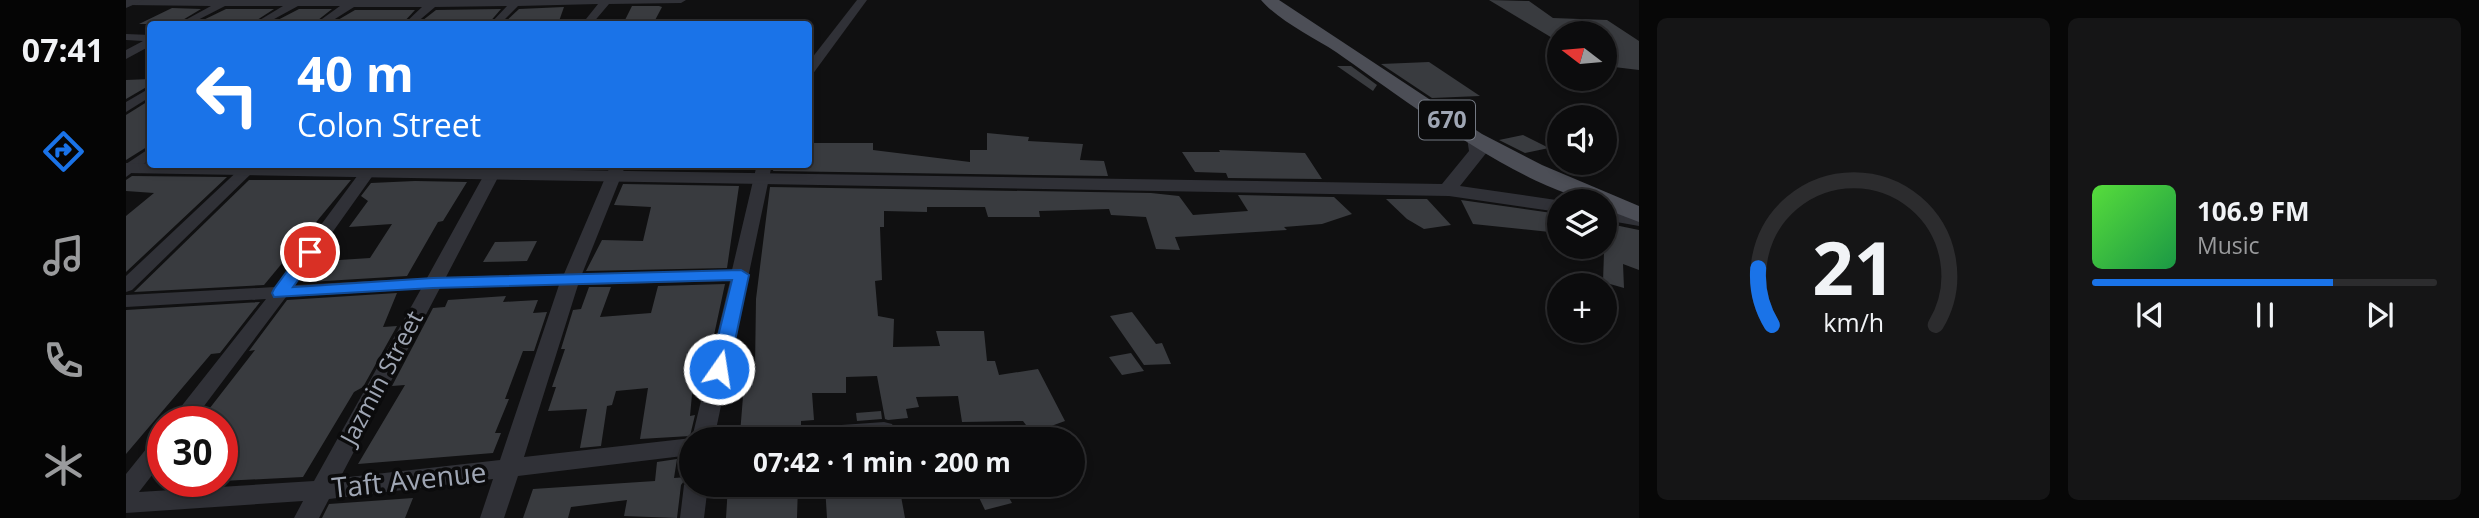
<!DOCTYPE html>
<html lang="en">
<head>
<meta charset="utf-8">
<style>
	:root { --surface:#0c0c0d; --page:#151516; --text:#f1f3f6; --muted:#9a9b9d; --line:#2c2c2e; --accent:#1a73e8 }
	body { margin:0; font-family:"Open Sans",sans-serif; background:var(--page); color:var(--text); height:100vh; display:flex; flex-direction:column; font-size:26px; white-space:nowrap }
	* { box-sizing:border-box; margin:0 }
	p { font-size:23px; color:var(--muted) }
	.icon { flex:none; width:38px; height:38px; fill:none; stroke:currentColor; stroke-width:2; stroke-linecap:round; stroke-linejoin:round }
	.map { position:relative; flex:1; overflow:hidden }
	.sheet { display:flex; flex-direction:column; gap:18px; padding:18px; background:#070707; width:840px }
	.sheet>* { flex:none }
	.top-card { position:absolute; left:21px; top:21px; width:665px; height:147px; border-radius:7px; box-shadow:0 4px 10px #0003,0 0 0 2px var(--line); background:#1a73e8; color:#fff; overflow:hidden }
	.needle { width:46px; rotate:286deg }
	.fabs { position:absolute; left:1421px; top:21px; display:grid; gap:14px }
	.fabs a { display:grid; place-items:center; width:70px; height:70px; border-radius:50%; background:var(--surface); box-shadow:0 4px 10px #0003,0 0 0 2px var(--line); font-size:35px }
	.speed { position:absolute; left:21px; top:406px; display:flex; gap:14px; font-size:35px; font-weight:700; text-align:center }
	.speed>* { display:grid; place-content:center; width:91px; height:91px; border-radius:50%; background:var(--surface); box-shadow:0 4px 10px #0003,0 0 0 2px var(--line); line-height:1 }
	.speed .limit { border:10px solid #d22; background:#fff; color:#111 }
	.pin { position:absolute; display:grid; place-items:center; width:60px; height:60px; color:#fff; margin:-30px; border:4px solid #fff; border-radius:50%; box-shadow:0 2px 7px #0007 }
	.me { position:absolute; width:77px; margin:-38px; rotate:13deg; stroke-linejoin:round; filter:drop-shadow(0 0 5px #0008) }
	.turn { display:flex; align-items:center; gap:24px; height:147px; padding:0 35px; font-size:32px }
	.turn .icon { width:91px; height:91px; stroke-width:2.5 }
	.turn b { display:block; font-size:49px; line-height:60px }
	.sheet .tile { flex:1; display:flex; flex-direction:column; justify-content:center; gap:10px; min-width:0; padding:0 24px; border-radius:10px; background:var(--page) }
	.sheet .dial { align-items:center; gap:0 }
	.dial svg { height:182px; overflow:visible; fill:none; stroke:var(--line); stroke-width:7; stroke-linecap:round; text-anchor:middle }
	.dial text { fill:var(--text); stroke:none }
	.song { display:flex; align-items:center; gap:21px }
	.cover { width:84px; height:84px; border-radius:10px; background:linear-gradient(135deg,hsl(110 70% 55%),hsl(140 70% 35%)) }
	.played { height:7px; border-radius:4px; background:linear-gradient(90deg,var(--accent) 70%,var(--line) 70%) }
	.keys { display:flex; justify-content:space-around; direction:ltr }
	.sheet .tiles { flex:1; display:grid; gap:18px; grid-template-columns:repeat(2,1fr) }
	.trip { position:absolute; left:553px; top:427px; width:406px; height:70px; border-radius:35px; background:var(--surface); box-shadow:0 4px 10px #0003,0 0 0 2px var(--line); font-weight:700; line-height:70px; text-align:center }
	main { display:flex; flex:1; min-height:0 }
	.tab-bar { display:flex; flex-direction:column; width:126px; justify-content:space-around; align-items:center; background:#050505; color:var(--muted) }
	.tab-bar .icon { width:49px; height:49px }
	.tab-bar .on { color:var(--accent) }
	.tab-bar b { font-size:32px; color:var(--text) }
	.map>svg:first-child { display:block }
</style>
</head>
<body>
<main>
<nav class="tab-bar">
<b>07:41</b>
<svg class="icon on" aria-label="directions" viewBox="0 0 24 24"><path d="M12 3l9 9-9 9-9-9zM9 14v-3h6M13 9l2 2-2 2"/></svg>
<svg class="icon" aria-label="music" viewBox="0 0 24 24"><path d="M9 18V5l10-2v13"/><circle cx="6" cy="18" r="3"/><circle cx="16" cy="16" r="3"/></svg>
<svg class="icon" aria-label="phone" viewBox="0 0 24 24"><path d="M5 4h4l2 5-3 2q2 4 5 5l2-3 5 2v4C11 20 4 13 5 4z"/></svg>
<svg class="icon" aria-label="climate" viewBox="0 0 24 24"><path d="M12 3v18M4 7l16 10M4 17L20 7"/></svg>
</nav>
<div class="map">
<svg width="1513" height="518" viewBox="0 0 1513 518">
	<rect width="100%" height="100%" fill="#101011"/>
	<g fill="#393b3f">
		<path d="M1363 0 1403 1 1427 18 1481 20 1513 41V70L1488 67 1479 56V33H1433V42Z"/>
		<path d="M506 6H533L536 7 527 24H497Z"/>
		<path d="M438 7 432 24H377L393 9Z"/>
		<path d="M46 8 75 9 50 24H13Z"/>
		<path d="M100 9H148L125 24H69Z"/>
		<path d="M173 9H206L187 24H153V21L144 24Z"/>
		<path d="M375 9 362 24H292L310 10Z"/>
		<path d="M229 10H289L276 24H205Z"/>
		<path d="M1303 62 1354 96 1306 98 1255 64Z"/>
		<path d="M1211 66H1225L1251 85 1247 91Z"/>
		<path d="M24 79V85L0 99V80Z"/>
		<path d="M24 100V145L0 160V115Z"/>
		<path d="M861 133 903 137 902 141 957 144 954 160 978 161 982 176 647 171 649 164H682V143H747V150L844 162V150H861Z"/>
		<path d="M1397 135 1423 148 1399 153 1373 140Z"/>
		<path d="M1093 150 1179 153 1196 179 1102 178 1100 173 1069 172 1056 152H1094Z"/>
		<path d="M507 164H616L615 170 505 168Z"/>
		<path d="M6 176 101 177 0 272V216L28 193 0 191V180Z"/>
		<path d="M123 180H225L138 285 8 292Z"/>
		<path d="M289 181 341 182 317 221 312 222 281 276 183 282 198 261 244 258 266 224 223 227 242 201 235 196 245 183Z"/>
		<path d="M497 184 613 186 601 268 460 271 476 240 517 241 525 207 488 205Z"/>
		<path d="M644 187 1025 193 1053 196 1067 215 1122 211 1112 195 1208 197 1226 214 1196 224 1158 227 1161 230 1049 237 1054 250 1030 249 1020 217 985 215 983 209 913 211 914 217H862L859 207H801V212L758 211V227H754L756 280 749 281 752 316 768 319 767 347 814 346 810 331H858L861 361H869L873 375 912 369 939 421 906 433 897 421 836 422 832 396 790 397 793 407 780 409 782 418 762 420 759 419 751 376 720 377V393H686L688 420 675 421V425L643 428 632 436 620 437 621 434H614L618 384H621L623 367H629L630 299Z"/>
		<path d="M1260 199H1301L1325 225 1298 229 1281 219Z"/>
		<path d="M1335 200 1433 214V233L1347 224Z"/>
		<path d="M1479 223 1513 230V270L1497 264 1498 288 1477 282Z"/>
		<path d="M411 241 401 261 357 262 369 242Z"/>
		<path d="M599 284 585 349 579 350 576 372 568 373 564 416 569 415 564 436 514 439 522 388 490 391 486 405 481 406 475 446 454 448 461 409 422 411 430 387H426L439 349H435L447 310 455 309 463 287H485L474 317 525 313 532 286Z"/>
		<path d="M271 293 257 327 271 326 237 387 228 392 177 477 96 481V422H73L129 350 123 351 161 300Z"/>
		<path d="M380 296 377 302 412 300 407 313 421 312 408 351H397L379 399H383L369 433H375L367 453 232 464 279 385 266 386 307 308 319 307 322 300Z"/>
		<path d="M134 302 94 353 85 354 0 454V310Z"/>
		<path d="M1006 312 1030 344 1036 343 1045 364 1018 365 984 316Z"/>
		<path d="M1005 353 1018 371 996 375 983 357Z"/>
		<path d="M755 411 756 419 731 421 730 413Z"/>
		<path d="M551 459 548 478 561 477 555 485 551 518 498 516 501 500 445 507 442 518H397L407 489 529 481 531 462Z"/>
		<path d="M602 485H672L671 518H600Z"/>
		<path d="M699 485H773L779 518H701Z"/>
		<path d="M847 485H876L886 503 859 510Z"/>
		<path d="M287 498 279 518H196L203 504Z"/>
	</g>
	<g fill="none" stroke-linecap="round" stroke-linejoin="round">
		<g fill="#303137" fill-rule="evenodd">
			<path d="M0 0H560L555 3 483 4 466 24H456L472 4 392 6 374 24H364L381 6 309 7 289 24H278L296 7H228L201 24H189L214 6H172L139 24H127L157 6H99L64 24H52L85 6 0 5Z"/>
			<path d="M731 0H741L686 75 682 76V63Z"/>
			<path d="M0 34 24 35V46L0 59V50L17 41 0 40Z"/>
			<path d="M24 88V97L0 112V102Z"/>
			<path d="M24 148V159L0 177V164Z"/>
			<path d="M119 164H135L6 290 0 292V276Z"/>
			<path d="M240 164H255L169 285 301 278 364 164H379L320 277 438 274 485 164H500L456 274 606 270 631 164H646L588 439H565V455L392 476 378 518H354L367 479 203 499 193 518H168L177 501 0 513V474L29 438 37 435V461L13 492 188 481 295 289 160 297 66 422H43L140 299 0 307V295L149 287ZM604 281 566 438 398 457 452 285ZM433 285 374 460 214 478 314 288Z"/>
			<path d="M758 422 766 424 769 430 766 436 758 438 633 439 636 433 644 430Z"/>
			<path d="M565 477V485H582L578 518H554L558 485Z"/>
		</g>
		<g fill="#303137" fill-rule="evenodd">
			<path d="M0 0H18L0 8Z"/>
			<path d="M1349 133 1357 138 1361 152 1334 186 1437 201H1433V212L1323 196 0 173V163L1316 184 1343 151 1341 138Z"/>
			<path d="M1479 208 1513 214V226L1479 220Z"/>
		</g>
		<path fill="#4c4e56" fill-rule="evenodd" d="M1135 0H1153L1356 134 1416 165 1513 206V222L1479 209V201C1410 201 1269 93 1210 52 1187 37 1153 21 1135 0Z"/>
	</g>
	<path fill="#1a73e8" stroke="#114b97" stroke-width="2" d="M184 247 192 252 167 287 307 278 615 270 623 275 603 369 593 375 584 369 606 280 307 288 148 297 146 293 148 289 178 248Z"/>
	<g text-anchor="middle" stroke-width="7" stroke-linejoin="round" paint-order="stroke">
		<rect fill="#0b0b0c" stroke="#737882" stroke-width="2" x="1293" y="100.5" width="56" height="39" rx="5"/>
		<g font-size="23" font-weight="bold" fill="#9fa6b4">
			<text x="1321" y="128">670</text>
		</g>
		<g font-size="24" fill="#9fa6b4" stroke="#0b0b0c">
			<text transform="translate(256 378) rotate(-62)" y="8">Jazmin Street</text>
		</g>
		<g font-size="28" fill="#9fa6b4" stroke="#0b0b0c">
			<text transform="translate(283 480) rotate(-6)" y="10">Taft Avenue</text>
		</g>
	</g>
</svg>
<div class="fabs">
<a><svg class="needle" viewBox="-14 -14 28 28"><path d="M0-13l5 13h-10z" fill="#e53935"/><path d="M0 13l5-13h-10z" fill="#9a9b9d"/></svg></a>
<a><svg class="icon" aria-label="sound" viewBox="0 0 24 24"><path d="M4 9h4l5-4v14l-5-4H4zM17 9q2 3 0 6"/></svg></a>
<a><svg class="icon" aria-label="layers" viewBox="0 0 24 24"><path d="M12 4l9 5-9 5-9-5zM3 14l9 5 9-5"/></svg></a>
<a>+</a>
</div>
<div class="speed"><div class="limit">30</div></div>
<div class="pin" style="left:184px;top:252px;background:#d93025"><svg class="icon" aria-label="arrive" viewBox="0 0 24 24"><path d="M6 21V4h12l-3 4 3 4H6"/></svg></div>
<svg class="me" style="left:593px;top:369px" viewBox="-20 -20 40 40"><circle r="17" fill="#1a73e8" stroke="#fff" stroke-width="3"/><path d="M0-11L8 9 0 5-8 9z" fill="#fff"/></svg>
<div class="trip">07:42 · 1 min · 200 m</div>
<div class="top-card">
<div class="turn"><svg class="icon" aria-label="left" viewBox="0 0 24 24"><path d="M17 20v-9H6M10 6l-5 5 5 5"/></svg><div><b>40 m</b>Colon Street</div></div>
</div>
</div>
<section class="sheet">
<div class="tiles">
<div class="tile dial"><svg viewBox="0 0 100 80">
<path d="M14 69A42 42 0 1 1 86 69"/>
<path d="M14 69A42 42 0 0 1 8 44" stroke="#1a73e8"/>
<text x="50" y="56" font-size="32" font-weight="700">21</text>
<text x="50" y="72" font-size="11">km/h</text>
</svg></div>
<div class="tile">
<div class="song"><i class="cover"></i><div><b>106.9 FM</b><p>Music</p></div></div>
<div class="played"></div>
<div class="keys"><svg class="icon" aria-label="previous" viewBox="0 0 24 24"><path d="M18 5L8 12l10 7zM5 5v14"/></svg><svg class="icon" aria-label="pause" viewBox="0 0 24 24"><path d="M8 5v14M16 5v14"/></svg><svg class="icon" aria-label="next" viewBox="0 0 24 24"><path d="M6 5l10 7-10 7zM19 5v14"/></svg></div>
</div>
</div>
</section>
</main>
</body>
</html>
